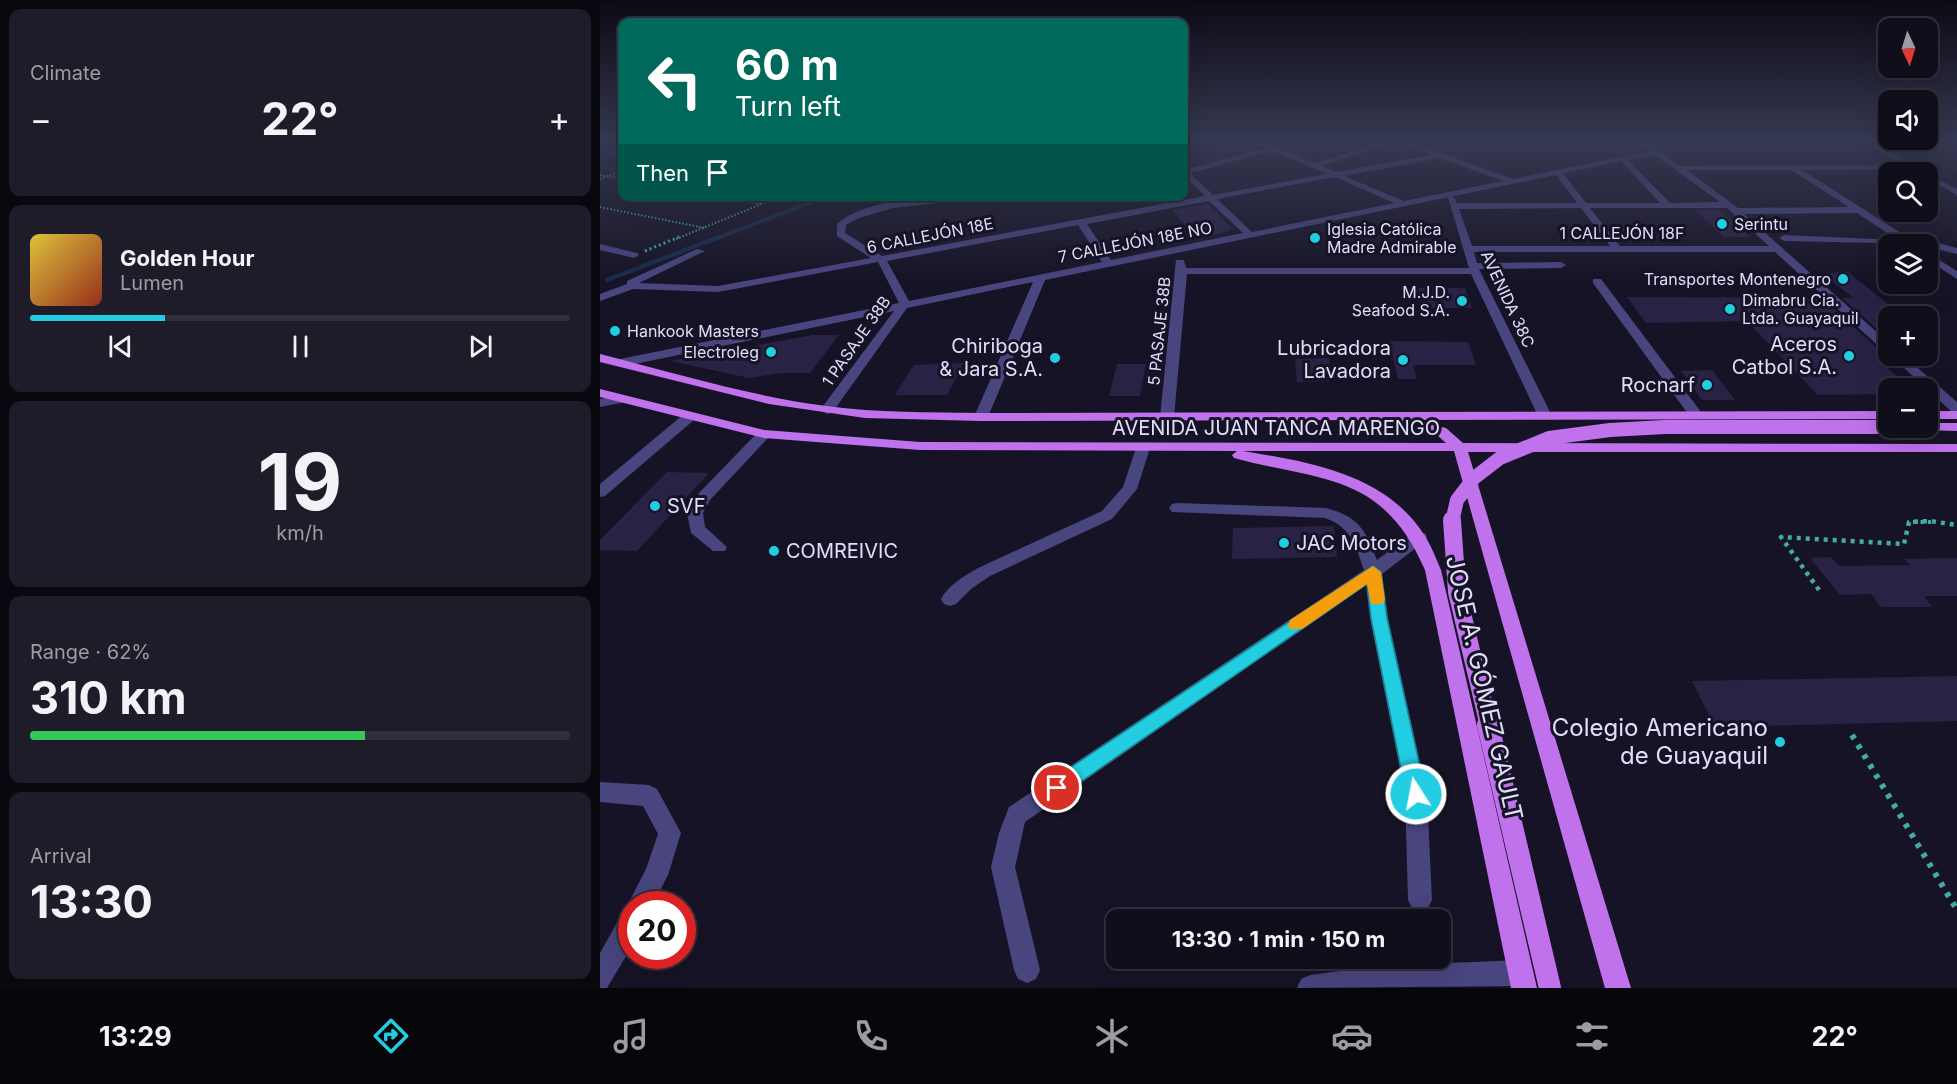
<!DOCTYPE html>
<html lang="en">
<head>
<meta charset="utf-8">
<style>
	:root { --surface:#110e1c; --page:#1e1c29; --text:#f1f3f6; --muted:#9c9ca3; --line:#302e3b; --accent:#22cce1 }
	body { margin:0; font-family:Inter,sans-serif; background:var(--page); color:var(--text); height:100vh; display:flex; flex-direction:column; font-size:22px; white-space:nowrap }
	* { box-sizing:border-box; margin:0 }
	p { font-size:20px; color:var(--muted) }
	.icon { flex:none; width:33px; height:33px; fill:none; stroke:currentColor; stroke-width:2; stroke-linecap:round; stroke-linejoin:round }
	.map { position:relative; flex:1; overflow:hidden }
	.sheet { display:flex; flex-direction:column; gap:9px; padding:9px; background:#09080f; width:600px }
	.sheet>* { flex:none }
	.top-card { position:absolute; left:18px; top:18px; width:570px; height:183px; border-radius:12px; box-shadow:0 6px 24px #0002,0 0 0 2px var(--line); background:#00695c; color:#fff; overflow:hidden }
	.needle { width:39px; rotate:176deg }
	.tools { position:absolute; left:1278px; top:18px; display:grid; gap:12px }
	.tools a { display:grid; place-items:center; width:60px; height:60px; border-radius:12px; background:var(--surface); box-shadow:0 6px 24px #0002,0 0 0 2px var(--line); font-size:30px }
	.speed { position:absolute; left:18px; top:891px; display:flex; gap:12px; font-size:30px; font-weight:700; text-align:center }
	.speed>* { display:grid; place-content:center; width:78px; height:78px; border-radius:50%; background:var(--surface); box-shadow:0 6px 24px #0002,0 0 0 2px var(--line); line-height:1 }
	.speed .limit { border:9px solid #d22; background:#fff; color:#111 }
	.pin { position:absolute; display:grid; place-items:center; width:51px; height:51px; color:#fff; margin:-26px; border:3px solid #fff; border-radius:50%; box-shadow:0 2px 6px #0007 }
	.me { position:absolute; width:66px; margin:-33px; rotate:349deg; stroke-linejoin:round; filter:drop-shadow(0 0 4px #0008) }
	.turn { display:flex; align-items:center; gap:21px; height:126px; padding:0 18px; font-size:27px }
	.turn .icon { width:78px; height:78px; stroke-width:2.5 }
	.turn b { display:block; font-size:42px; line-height:51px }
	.then { display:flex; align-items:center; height:57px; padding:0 18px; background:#0003; gap:12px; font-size:22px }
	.big { font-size:45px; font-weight:700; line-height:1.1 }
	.sheet .widget { flex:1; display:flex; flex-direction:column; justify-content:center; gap:9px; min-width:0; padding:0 21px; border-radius:12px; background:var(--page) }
	.sheet .dial { align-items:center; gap:0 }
	.dial b { font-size:78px; line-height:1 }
	.song { display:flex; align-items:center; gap:18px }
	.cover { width:72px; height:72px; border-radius:9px; background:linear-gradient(135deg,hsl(50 70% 55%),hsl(10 70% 35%)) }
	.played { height:6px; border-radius:3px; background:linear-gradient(90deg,var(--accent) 25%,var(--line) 25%) }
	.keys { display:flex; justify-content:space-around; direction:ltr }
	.heat { display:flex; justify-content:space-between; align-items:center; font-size:33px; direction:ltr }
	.charge { height:9px; border-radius:4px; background:linear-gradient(90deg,#34c759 62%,var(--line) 0) }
	.trip { position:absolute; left:506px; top:909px; width:345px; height:60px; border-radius:12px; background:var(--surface); box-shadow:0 6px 24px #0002,0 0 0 2px var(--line); font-weight:700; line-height:60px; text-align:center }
	.tab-bar { display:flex; height:96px; justify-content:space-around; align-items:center; background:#07060b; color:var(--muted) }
	.tab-bar .icon { width:42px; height:42px }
	.tab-bar .active { color:var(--accent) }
	.tab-bar b { font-size:27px; color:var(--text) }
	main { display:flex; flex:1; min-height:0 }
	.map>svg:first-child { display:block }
</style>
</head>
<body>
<main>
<section class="sheet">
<div class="widget"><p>Climate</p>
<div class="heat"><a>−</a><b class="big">22°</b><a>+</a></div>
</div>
<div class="widget">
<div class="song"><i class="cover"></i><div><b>Golden Hour</b><p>Lumen</p></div></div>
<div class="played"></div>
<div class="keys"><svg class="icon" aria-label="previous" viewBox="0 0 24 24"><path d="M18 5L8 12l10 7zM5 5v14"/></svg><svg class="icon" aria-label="pause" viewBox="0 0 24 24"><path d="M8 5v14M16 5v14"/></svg><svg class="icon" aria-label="next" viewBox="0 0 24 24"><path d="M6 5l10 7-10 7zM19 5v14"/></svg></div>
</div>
<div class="widget dial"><b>19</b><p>km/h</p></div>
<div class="widget"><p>Range · 62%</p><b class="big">310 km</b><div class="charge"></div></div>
<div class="widget"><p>Arrival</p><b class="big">13:30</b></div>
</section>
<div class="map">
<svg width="1357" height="988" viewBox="0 0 1357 988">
	<rect width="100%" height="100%" fill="#171326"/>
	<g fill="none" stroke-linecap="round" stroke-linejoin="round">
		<path stroke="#182b4b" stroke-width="4" d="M115 239 227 196"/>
		<path stroke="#182b4b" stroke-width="4.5" d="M7 280 119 237"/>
	</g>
	<g fill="#292245">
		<path d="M608 204 633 229 620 234 595 236 572 210Z"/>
		<path d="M1095 210H1119L1150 237H1124Z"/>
		<path d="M1248 272 1288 304V339L1242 298H1254L1221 273Z"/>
		<path d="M818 288H865L872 308H823Z"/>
		<path d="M1027 297 1223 298 1282 353 1288 354V369L1311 388H1288V394L1218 395 1147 321 1046 323Z"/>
		<path d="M213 335H239L210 373H182L149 378 70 361Z"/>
		<path d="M789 341 868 342 876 365H813L817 379H798Z"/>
		<path d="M729 358 732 381 697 382 695 359Z"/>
		<path d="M364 363 347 395H295L314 365Z"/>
		<path d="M517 364H546L540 396H509Z"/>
		<path d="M1112 370 1135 400H1102L1081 371Z"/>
		<path d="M67 472 109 473 37 551 0 550V540Z"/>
		<path d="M734 526 737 557 632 559 633 528Z"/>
		<path d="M1231 557 1239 566 1310 565 1304 559 1357 558V596H1324L1332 607H1281L1271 594 1240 595 1210 558Z"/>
		<path d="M1357 676V721L1115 727 1092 681Z"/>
	</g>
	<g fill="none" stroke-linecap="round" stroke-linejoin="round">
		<g stroke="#41aba6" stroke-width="2" stroke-dasharray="1.5 2" stroke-linecap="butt">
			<path d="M0 150 22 154"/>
			<path d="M0 175 22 179"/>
			<path d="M0 179 22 171"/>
			<path d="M118 196 160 204"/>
			<path d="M0 207 105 228"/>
			<path d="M76 239 181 196"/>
		</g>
		<path stroke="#41aba6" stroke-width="3" stroke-dasharray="2 3" stroke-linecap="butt" d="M45 251 79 237"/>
		<path stroke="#41aba6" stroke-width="4" stroke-dasharray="3 4.5" stroke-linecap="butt" d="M1313 522H1333"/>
		<path stroke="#41aba6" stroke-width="4.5" stroke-dasharray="4 5" stroke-linecap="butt" d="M1219 590 1181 537 1304 544 1309 522 1330 521 1357 525"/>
		<path stroke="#41aba6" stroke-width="6" stroke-dasharray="4.5 7" stroke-linecap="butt" d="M1252 735 1357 910"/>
		<g fill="#48457f" fill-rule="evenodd">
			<path d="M653 141H663L715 163 785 141H796L722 166 736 172 831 155 798 141H809L913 179 1050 151 1038 141H1046L1080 166 1303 165 1263 141H1272L1326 172H1317L1311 169 1202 170 1312 240 1330 241 1357 248V254L1328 247V244L1184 241 1179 238 1184 235 1298 240 1257 213 1144 214 1288 342V352L1284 351 1175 252H874L877 263 961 262 966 265 961 268 879 269 952 416 945 420 938 416 871 274H587L574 417 567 421 560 417 576 260H584L586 268H869L848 197H854L857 203H977L956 175 445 280 388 417 381 421 374 417 433 282 307 308 232 413 227 414 220 410 294 311 20 367 14 363 20 359 299 303 278 262 118 292 33 289 0 301V294L27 284V281L97 249 105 251 39 283 118 286 271 258 237 236V224C269 194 358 196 400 196L293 208 259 218 246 225 245 233 282 256 605 196 584 176V170L666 148ZM673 151 727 174 613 195 590 173ZM1055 155 1120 202 1070 203 1028 160ZM840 158 903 181 804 201 744 176ZM1021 161 1060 203H986L963 173ZM1087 170H1191L1249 207 1138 208ZM735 177 794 203 652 232 617 199ZM609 201 643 233 511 260 487 224ZM981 208 1010 246H872L859 209ZM990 208H1127L1169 246H1020ZM478 225 502 262 309 301 287 261Z"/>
			<path d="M1328 174 1357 189V195L1328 179Z"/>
			<path d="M0 244 37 253 39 255 34 258 0 250Z"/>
			<path d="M1328 253 1357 271V279L1328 260Z"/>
			<path d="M993 279H1001L1101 412 1103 415 1101 418H1091L993 283Z"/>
			<path d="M1291 356H1304L1357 402V413L1352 412Z"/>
			<path d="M21 395 27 399 26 402 0 407V399Z"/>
			<path d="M89 413 94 414 96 417 94 420 5 496 0 497V484L84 414Z"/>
			<path d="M164 430 169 431 171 434 169 437 110 500 103 513 105 527 127 547 125 551H113L91 533 87 513 99 493 159 431Z"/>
			<path d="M543 444 550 448 537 489 512 519 390 576 371 589 356 604 350 606 344 604 341 599C349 584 365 576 378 568L502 511 523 487 536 448Z"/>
			<path d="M577 503 726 508C759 517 765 529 777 560L813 533H825L827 537 825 541 782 574 788 618 827 794 832 900 828 908 820 912 812 908 808 900 805 794 770 618 766 585 425 822 415 867 440 970 436 979 427 983 418 979 414 970 391 867 399 833 409 807 764 570C755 545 752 528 725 518L572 512 569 508 572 504Z"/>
			<path d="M0 782 49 785 57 789 81 833 68 875 53 904H32V946L7 988H0V953L23 912 30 910 28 904 46 869 58 834 43 806 0 802Z"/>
			<path d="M921 960 930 964 934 973 930 982 921 986 697 988 701 979 710 975 776 966Z"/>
		</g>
		<g fill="#c072ec" fill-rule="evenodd">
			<path d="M0 354C75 373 149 396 226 406 278 413 329 412 381 413L1288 411V419L813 420 846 428 863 443 1357 444V452H868L1031 988H1005L854 451H643C710 462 786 474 825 536 832 547 836 559 841 570L937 988H911L825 570C782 472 723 482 634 458L632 455 637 451 320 450 164 438 0 397V389L164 430 320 442 846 443 836 434 799 425V420L381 421 265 418 169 404 0 362Z"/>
			<rect x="1328" y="411" width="29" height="8"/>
			<path d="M1328 423H1357V431L1323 430 1322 428H1328Z"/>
		</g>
		<path stroke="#c072ec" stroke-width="14" d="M852 522 857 500 874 478 900 458 949 438 1010 430 1065 427H1288"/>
		<path stroke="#c072ec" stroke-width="18" d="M852 520 857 592 889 726"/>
		<path stroke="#c072ec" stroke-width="22" d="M888 725 950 988"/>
	</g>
	<linearGradient id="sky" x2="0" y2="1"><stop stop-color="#0d0a15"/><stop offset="0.5" stop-color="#363952"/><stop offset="1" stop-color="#363952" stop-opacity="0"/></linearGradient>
	<rect width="1357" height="280" fill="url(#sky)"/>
	<path fill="#22cce1" stroke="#168592" stroke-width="1.5" d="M773 566 781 572 787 618 826 794 823 801 816 804 809 801 806 794 771 618 767 584 463 794 457 797 450 794 447 788 450 781Z"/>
	<path fill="#f59e0b" d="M773 566 781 572 785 600 782 604H771L767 584 702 629H690L688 625 690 620Z"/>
	<g fill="#22cce1" stroke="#171326" stroke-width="2">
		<circle cx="1122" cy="224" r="6"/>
		<circle cx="715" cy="238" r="6"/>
		<circle cx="1243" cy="279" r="6"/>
		<circle cx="862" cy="301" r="6"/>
		<circle cx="1130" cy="309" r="6"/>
		<circle cx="15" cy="331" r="6"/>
		<circle cx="171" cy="352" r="6"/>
		<circle cx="1249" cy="356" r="6"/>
		<circle cx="455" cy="358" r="6"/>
		<circle cx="803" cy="360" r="6"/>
		<circle cx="1107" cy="385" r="6"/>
		<circle cx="55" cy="506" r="6"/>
		<circle cx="684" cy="543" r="6"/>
		<circle cx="174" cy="551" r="6"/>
		<circle cx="1180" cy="742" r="6"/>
	</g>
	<g text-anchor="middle" stroke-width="6" stroke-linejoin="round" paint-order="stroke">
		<g font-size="16" fill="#e1ddfa" stroke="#171326" text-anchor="start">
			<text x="1134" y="230">Serintu</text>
			<text x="727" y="235">Iglesia Católica<tspan x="727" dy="18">Madre Admirable</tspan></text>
			<text x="1231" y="285" text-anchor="end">Transportes Montenegro</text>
			<text x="850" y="298" text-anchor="end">M.J.D.<tspan x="850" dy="18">Seafood S.A.</tspan></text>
			<text x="1142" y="306">Dimabru Cia.<tspan x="1142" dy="18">Ltda. Guayaquil</tspan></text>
			<text x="27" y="337">Hankook Masters</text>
			<text x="159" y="358" text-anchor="end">Electroleg</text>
		</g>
		<g font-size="16" fill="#e1ddfa" stroke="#171326">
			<text x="1022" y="239">1 CALLEJÓN 18F</text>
			<text transform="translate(330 235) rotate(-11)" y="6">6 CALLEJÓN 18E</text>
			<text transform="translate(535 242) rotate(-11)" y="6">7 CALLEJÓN 18E NO</text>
			<text transform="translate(908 299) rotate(65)" y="6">AVENIDA 38C</text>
			<text transform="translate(559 331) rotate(-84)" y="6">5 PASAJE 38B</text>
			<text transform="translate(256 341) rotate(-55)" y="6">1 PASAJE 38B</text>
		</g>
		<g font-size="20" fill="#e1ddfa" stroke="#171326" text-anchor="end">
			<text x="1237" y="351">Aceros<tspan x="1237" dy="23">Catbol S.A.</tspan></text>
			<text x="443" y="353">Chiriboga<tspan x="443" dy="23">&amp; Jara S.A.</tspan></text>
			<text x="791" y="355">Lubricadora<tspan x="791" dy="23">Lavadora</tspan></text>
			<text x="1095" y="392">Rocnarf</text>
			<text x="67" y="513" text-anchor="start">SVF</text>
			<text x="696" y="550" text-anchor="start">JAC Motors</text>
			<text x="186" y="558" text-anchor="start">COMREIVIC</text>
		</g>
		<g font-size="20" fill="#e1ddfa" stroke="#171326">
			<text x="676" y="435">AVENIDA JUAN TANCA MARENGO</text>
		</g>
		<g font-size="24" fill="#e1ddfa" stroke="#171326">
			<text transform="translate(884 688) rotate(77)" y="8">JOSE A. GÓMEZ GAULT</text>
		</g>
		<g font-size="24" fill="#e1ddfa" stroke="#171326" text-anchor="end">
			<text x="1168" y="736">Colegio Americano<tspan x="1168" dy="28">de Guayaquil</tspan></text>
		</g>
	</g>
</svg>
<div class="tools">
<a><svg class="needle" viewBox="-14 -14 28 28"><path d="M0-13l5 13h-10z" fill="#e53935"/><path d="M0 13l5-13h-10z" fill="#9c9ca3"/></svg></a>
<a><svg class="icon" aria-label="sound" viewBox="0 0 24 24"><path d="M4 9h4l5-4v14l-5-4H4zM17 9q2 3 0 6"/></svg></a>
<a><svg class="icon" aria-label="search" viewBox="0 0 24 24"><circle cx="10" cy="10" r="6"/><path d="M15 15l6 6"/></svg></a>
<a><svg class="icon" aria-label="layers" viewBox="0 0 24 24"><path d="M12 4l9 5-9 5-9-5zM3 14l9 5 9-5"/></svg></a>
<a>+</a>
<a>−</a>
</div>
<div class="speed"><div class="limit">20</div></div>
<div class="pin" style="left:457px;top:788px;background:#d93025"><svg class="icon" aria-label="arrive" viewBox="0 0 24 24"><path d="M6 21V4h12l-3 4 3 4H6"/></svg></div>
<svg class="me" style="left:816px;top:794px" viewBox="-20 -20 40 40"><circle r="17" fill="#22cce1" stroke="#fff" stroke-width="3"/><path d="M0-11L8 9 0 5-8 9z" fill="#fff"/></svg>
<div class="trip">13:30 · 1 min · 150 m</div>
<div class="top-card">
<div class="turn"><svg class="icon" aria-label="left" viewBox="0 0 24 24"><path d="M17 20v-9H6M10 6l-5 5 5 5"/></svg><div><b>60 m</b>Turn left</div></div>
<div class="then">Then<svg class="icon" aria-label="arrive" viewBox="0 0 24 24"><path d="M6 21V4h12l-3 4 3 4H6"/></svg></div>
</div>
</div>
</main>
<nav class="tab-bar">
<b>13:29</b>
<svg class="icon active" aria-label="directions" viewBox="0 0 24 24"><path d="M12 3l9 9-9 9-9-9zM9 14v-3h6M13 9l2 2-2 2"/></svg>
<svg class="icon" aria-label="music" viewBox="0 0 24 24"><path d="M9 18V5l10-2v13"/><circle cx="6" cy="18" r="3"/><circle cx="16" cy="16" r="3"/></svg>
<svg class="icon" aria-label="phone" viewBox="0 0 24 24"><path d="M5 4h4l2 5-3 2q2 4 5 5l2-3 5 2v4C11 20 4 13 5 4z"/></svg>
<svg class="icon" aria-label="climate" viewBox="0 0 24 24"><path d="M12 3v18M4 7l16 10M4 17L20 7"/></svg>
<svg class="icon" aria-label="car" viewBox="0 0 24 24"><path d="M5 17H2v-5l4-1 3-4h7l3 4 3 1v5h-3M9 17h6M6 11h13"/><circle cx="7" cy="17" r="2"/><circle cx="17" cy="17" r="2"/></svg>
<svg class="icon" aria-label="filters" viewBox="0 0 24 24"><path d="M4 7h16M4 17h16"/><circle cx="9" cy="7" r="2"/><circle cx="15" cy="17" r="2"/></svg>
<b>22°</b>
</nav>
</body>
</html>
